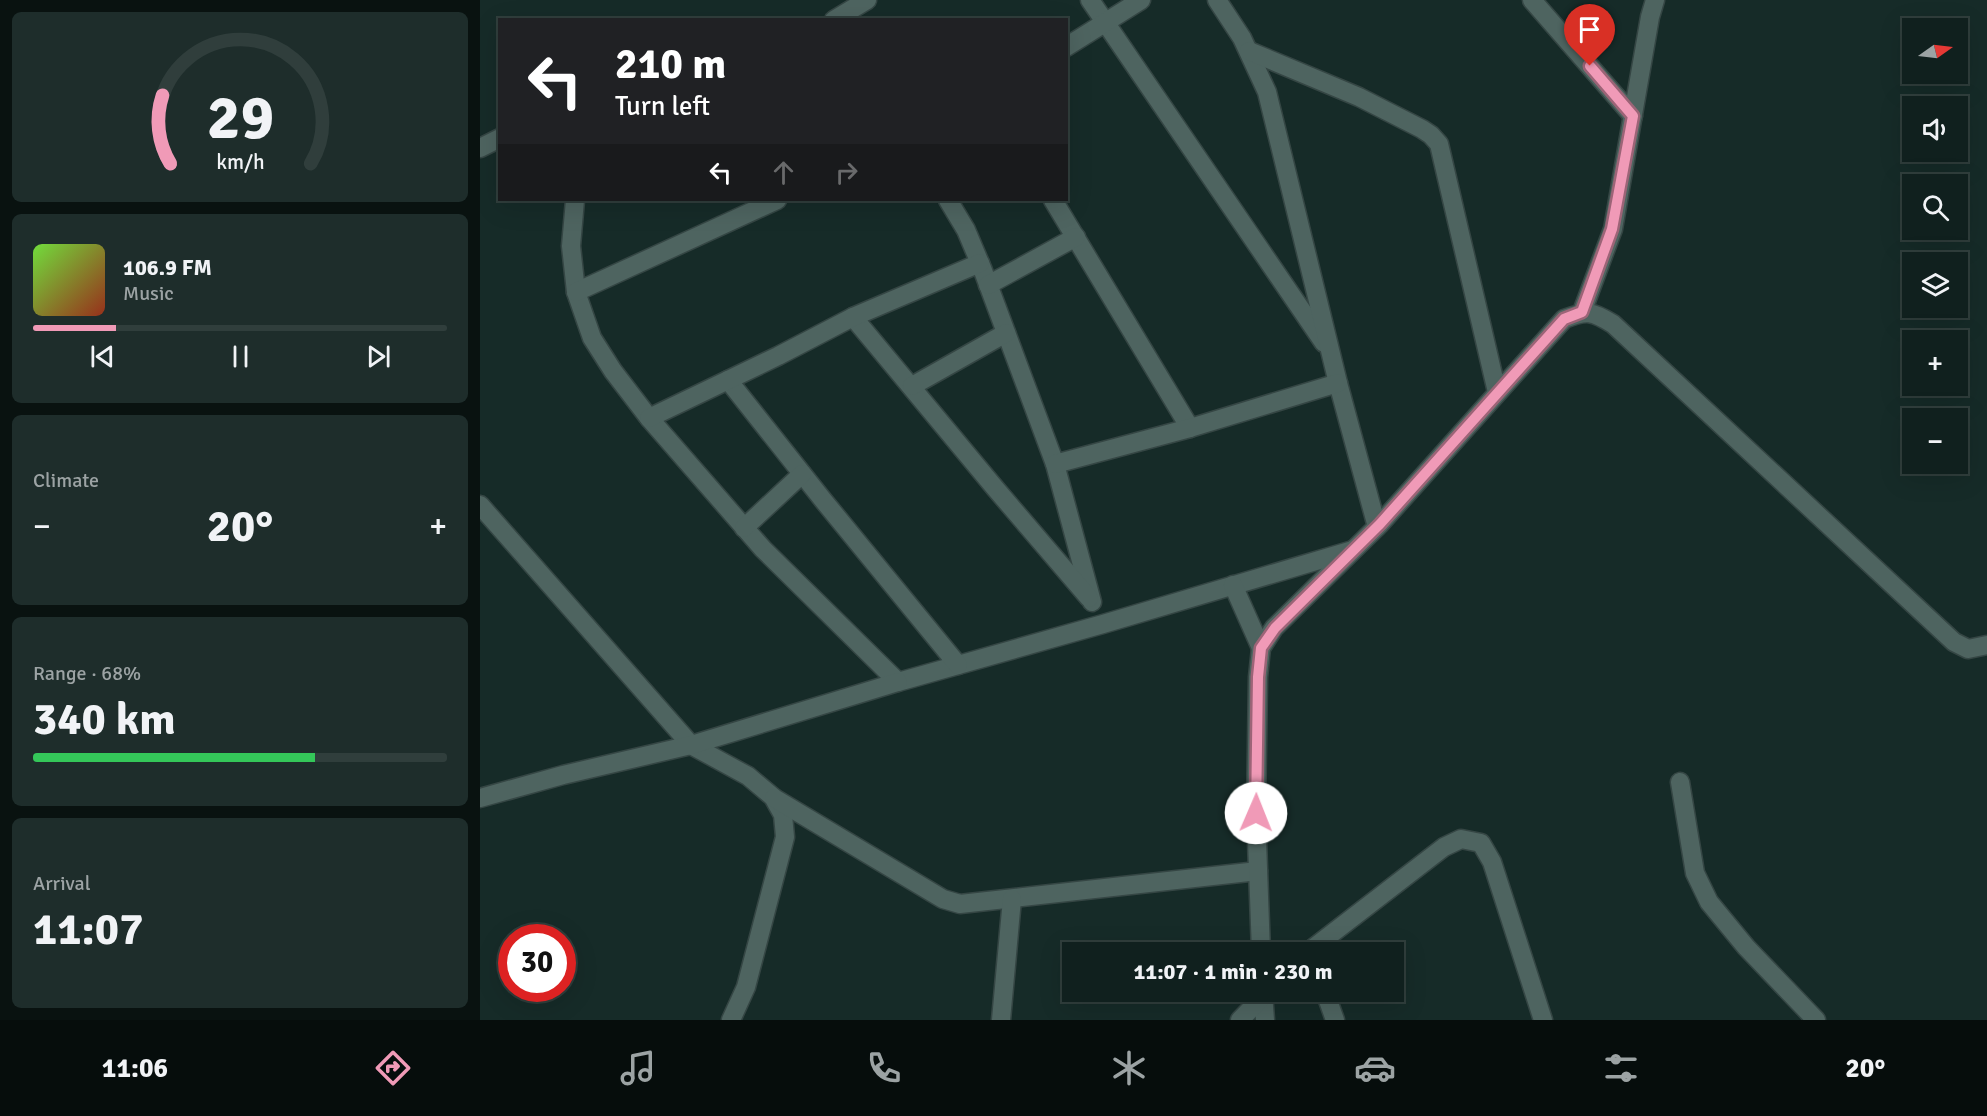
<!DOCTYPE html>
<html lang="en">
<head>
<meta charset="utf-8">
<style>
	:root { --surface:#10201e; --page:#1e2d2b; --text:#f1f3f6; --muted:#9ca3a4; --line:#303e3c; --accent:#f09ab7 }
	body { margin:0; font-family:Signika,sans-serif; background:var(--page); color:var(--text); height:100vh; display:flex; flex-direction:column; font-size:22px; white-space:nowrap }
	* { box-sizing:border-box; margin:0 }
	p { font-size:20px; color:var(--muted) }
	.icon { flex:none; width:33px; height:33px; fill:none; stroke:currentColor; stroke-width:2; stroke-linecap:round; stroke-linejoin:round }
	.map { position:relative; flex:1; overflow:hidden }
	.sheet { display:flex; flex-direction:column; gap:12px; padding:12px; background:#091210; width:480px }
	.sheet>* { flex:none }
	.banner { position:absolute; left:18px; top:18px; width:570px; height:183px; border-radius:0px; box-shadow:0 6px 24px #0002,0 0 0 2px var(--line); background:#202124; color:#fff; overflow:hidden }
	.needle { width:39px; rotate:76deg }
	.buttons { position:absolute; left:1422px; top:18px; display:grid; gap:12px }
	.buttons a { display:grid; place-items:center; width:66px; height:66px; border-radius:0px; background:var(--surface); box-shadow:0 6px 24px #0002,0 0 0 2px var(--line); font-size:30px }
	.speed { position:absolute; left:18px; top:924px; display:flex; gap:12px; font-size:30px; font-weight:700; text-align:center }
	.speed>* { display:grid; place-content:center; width:78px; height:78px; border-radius:50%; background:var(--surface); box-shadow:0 6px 24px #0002,0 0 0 2px var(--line); line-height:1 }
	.speed .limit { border:9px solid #d22; background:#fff; color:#111 }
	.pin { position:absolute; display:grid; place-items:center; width:51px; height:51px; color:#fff; margin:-62px -26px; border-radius:50% 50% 50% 0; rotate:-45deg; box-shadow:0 0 6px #0007 }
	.pin .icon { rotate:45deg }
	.me { position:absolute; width:66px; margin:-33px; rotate:1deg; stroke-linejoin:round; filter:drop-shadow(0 0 4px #0008) }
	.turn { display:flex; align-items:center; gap:21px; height:126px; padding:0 18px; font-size:27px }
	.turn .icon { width:78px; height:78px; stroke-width:2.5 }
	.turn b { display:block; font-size:42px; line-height:51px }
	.lanes { display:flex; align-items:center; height:57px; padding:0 18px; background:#0003; justify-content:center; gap:30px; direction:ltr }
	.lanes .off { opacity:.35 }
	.big { font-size:45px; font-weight:700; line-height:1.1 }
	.sheet .card { flex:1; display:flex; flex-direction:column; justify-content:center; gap:9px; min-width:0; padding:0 21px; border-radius:9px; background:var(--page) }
	.sheet .dial { align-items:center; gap:0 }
	.dial svg { height:156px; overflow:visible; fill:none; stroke:var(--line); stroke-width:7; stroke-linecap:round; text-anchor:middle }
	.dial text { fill:var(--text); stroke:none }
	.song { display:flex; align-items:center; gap:18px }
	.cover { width:72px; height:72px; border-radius:9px; background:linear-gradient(135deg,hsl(100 70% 55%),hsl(10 70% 35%)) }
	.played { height:6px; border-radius:3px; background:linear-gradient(90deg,var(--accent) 20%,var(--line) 20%) }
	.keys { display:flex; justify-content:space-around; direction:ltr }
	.heat { display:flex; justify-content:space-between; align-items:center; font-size:33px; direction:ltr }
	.charge { height:9px; border-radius:4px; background:linear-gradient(90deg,#34c759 68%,var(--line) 0) }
	.trip { position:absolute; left:582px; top:942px; width:342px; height:60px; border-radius:0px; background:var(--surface); box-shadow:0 6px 24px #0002,0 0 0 2px var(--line); font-weight:700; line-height:60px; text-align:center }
	.tab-bar { display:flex; height:96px; justify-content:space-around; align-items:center; background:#060d0c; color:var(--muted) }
	.tab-bar .icon { width:42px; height:42px }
	.tab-bar .selected { color:var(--accent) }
	.tab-bar b { font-size:27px; color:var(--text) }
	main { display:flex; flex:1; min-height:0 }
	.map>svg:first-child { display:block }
</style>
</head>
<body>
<main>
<section class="sheet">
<div class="card dial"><svg viewBox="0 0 100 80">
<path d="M14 69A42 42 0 1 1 86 69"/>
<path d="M14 69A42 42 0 0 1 10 34" stroke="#f09ab7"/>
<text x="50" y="56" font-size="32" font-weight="700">29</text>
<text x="50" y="72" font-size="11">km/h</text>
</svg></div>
<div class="card">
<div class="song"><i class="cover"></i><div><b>106.9 FM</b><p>Music</p></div></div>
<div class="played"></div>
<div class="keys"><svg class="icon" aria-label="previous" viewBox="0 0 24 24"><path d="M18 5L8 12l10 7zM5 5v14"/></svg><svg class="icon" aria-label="pause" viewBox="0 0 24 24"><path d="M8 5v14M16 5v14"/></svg><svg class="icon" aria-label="next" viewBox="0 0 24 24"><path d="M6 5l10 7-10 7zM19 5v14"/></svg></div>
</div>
<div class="card"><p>Climate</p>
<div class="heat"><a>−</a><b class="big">20°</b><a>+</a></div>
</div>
<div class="card"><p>Range · 68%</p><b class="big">340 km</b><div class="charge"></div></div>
<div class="card"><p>Arrival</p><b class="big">11:07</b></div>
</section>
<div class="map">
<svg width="1507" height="1020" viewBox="0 0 1507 1020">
	<rect width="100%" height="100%" fill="#162b28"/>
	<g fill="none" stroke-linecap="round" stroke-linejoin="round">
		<g stroke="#354644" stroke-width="21">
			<g id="minor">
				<path d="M610 0 844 343"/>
				<path d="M737 0 762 38 787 92 858 383 897 527"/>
				<path d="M1052 0 1153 116"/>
				<path d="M354 20 387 0"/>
				<path d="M586 47 661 0"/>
				<path d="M769 51 879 97 942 129 951 135 959 144 1017 392"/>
				<path d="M0 148 20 138"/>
				<path d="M95 200 91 246 96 292 112 338 133 371 169 418 283 549 418 682 623 624 873 550"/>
				<path d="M468 200 486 230 502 268 575 464 612 602"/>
				<path d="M573 200 710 428"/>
				<path d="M508 285 596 237"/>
				<path d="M96 292 297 200"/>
				<path d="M1102 312 1133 229 1170 17 1175 0"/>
				<path d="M373 317 515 488 609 598"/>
				<path d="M248 380 343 500 478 665"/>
				<path d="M432 386 526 333"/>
				<path d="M169 418 298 356 373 317 500 263"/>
				<path d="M575 464 710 428 858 383"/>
				<path d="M0 505 211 745 268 776 293 797 303 815 305 837 266 987 251 1020"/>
				<path d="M264 528 322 474"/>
				<path d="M753 585 781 648"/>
				<path d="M1200 782 1215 873 1229 902 1266 947 1336 1020"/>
				<path d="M0 798 83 775 211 745 418 682"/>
				<path d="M294 798 463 899 480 904 778 871"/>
				<path d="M781 952 776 813 778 677 781 648 794 628 900 524 1084 319C1107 310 1112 311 1133 324L1474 642 1488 649 1507 645"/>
				<path d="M828 952 964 847 981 839 1001 843 1012 862 1063 1020"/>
				<path d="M783 992 785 1020"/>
				<path d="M845 992 855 1020"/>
				<path d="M521 1020 532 899"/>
				<path d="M760 1020 787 992"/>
			</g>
		</g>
		<use href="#minor" stroke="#4e6460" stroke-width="18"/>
	</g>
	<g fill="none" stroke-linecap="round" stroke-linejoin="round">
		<g stroke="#9c6477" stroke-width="15">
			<path id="route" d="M776 813 778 677 781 648 795 628 900 524 1084 319 1102 312 1132 229 1153 116 1110 66"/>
		</g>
		<use href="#route" stroke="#f09ab7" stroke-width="10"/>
	</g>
</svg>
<div class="buttons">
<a><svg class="needle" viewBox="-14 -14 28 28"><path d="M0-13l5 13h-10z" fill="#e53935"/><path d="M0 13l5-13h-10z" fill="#9ca3a4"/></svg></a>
<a><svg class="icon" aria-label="sound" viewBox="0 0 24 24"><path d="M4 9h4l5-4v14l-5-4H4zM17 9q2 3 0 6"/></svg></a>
<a><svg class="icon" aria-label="search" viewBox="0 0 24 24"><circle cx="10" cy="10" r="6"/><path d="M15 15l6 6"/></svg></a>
<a><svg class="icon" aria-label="layers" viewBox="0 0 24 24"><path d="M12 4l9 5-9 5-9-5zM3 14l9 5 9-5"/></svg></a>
<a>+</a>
<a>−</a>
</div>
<div class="speed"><div class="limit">30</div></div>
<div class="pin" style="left:1110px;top:66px;background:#d93025"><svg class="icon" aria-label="arrive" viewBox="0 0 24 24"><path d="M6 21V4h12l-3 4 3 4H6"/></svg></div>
<svg class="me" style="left:776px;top:813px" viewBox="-20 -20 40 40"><circle r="19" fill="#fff"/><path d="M0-13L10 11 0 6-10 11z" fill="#f09ab7"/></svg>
<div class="trip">11:07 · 1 min · 230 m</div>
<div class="banner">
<div class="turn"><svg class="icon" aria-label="left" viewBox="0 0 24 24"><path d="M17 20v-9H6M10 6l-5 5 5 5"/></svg><div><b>210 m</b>Turn left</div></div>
<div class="lanes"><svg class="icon" aria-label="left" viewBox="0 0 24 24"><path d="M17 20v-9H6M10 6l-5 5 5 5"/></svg><svg class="icon off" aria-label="ahead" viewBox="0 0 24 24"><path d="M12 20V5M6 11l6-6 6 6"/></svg><svg class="icon off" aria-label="right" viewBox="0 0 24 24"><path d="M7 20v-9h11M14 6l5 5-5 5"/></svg></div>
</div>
</div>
</main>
<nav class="tab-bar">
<b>11:06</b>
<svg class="icon selected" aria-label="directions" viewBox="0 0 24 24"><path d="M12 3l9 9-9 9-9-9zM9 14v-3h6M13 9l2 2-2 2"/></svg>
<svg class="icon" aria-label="music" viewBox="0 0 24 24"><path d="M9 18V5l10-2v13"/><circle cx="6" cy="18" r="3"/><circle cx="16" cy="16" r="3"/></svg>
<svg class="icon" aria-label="phone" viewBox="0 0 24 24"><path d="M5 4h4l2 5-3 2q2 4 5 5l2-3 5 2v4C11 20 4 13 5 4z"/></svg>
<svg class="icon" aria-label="climate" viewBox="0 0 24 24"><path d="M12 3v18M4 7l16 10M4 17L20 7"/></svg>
<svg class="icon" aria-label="car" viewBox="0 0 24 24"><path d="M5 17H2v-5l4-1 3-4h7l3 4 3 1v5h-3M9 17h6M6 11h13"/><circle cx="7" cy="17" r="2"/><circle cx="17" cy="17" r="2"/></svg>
<svg class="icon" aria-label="filters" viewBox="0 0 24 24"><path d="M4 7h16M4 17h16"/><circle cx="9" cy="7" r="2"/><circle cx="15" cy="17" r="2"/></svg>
<b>20°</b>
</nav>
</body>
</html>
